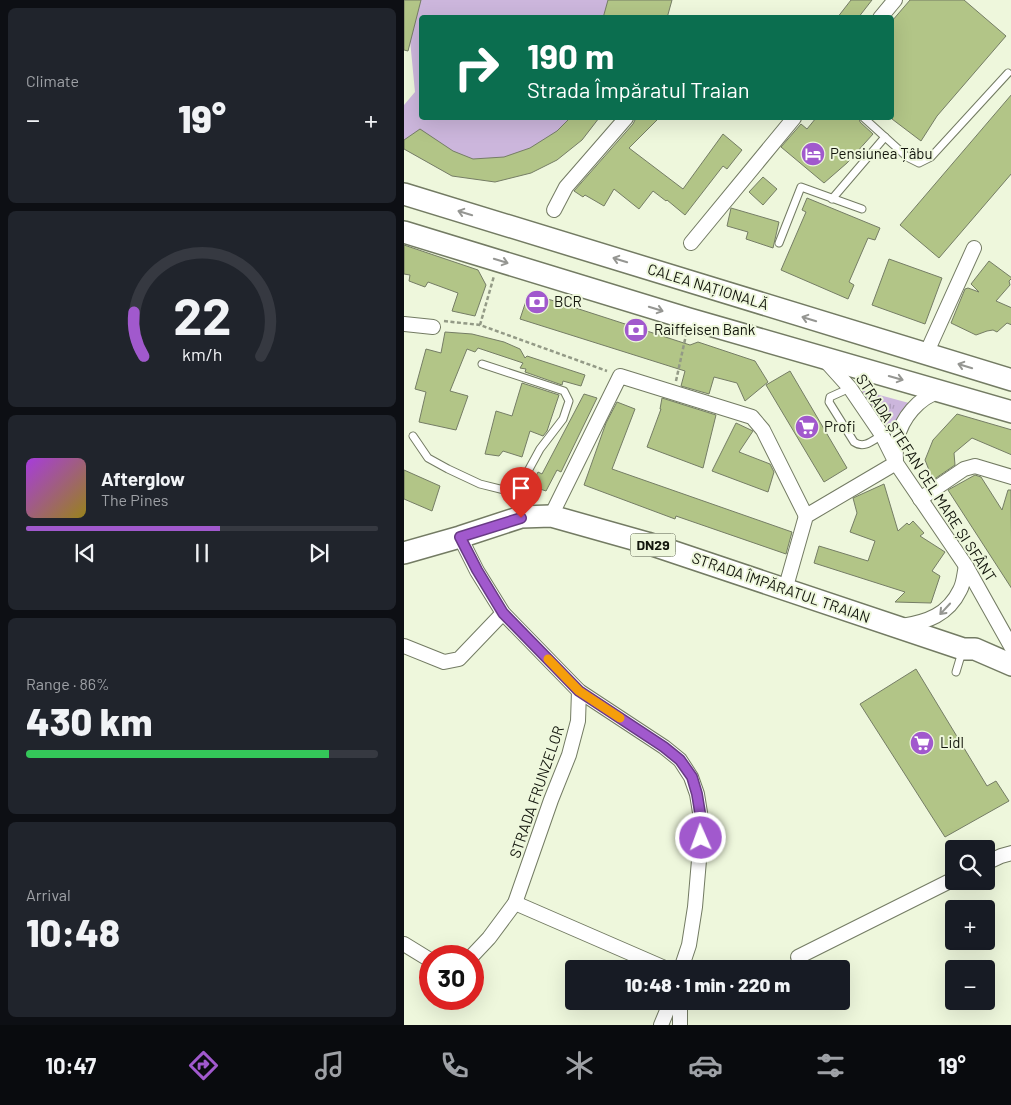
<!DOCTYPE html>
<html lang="en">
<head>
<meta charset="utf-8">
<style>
	:root { --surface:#171b24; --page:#20242c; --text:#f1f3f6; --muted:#9ea1a6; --line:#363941; --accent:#a159cd }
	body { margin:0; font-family:Barlow,sans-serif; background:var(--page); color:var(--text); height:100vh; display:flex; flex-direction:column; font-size:19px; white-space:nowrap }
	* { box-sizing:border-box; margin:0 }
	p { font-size:16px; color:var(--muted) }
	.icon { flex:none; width:28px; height:28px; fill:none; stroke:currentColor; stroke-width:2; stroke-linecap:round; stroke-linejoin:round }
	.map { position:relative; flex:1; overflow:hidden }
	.drawer { display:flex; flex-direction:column; gap:8px; padding:8px; background:#0d0f14; width:404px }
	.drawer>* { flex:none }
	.guide { position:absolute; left:15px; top:15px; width:475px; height:105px; border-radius:5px; box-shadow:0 5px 20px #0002; background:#0b6e4f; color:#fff; overflow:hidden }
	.fabs { position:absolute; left:541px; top:840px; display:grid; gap:10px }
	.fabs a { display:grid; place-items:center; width:50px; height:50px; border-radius:5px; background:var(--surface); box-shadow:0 5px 20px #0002; font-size:25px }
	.speed { position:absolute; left:15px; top:945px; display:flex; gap:10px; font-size:25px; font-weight:700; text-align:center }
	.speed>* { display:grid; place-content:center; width:65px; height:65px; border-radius:50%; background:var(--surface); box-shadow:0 5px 20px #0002; line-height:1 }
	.speed .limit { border:8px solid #d22; background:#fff; color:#111 }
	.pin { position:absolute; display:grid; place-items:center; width:42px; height:42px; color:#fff; margin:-51px -21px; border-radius:50% 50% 50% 0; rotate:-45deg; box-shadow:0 0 5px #0007 }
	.pin .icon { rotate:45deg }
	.me { position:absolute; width:55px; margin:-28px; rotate:358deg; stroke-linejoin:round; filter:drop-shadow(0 0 4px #0008) }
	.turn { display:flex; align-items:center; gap:18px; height:105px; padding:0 25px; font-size:22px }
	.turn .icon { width:65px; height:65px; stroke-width:2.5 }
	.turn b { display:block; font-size:35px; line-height:42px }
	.big { font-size:38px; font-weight:800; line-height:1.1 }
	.drawer .tile { flex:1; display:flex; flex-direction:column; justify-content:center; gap:8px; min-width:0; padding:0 18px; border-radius:8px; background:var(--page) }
	.drawer .dial { align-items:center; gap:0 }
	.dial svg { height:130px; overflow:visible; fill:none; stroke:var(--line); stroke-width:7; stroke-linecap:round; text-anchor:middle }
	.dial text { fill:var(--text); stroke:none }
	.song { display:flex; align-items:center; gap:15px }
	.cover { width:60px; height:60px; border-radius:8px; background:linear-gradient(135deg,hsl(280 70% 55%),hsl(50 70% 35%)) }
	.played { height:5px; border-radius:2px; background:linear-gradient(90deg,var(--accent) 55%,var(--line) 55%) }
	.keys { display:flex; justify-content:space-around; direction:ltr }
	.heat { display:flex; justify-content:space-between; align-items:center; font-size:28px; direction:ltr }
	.charge { height:8px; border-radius:4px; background:linear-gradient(90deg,#34c759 86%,var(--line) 0) }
	.trip { position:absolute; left:161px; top:960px; width:285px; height:50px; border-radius:5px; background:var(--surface); box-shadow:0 5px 20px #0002; font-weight:800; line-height:50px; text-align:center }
	.menu { display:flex; height:80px; justify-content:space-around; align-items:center; background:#090b0e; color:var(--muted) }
	.menu .icon { width:35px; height:35px }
	.menu .current { color:var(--accent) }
	.menu b { font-size:22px; color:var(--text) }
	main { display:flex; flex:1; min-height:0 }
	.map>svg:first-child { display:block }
</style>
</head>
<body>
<main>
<section class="drawer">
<div class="tile"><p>Climate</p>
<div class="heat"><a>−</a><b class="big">19°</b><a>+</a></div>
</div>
<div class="tile dial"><svg viewBox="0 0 100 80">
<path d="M14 69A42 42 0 1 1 86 69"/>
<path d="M14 69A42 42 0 0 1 8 42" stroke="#a159cd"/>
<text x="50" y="56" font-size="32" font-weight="700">22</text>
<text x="50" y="72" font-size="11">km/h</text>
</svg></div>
<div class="tile">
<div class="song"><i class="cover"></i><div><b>Afterglow</b><p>The Pines</p></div></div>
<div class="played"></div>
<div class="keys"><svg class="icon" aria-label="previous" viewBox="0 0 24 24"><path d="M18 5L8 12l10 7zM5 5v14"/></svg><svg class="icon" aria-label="pause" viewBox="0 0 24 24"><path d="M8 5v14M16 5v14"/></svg><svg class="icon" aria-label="next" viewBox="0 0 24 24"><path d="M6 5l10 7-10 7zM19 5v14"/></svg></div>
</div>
<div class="tile"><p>Range · 86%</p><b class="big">430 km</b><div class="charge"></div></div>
<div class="tile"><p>Arrival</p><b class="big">10:48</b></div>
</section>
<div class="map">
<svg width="608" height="1025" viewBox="0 0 608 1025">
	<defs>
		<pattern id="park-tufts" width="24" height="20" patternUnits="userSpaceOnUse" patternTransform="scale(1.25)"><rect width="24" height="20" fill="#ccb6dc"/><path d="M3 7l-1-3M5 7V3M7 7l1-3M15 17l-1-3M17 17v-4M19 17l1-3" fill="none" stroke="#ae9cbc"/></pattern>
	</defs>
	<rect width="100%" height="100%" fill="#eef7dc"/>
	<path fill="#ccb6dc" d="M0 0H232L227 17 18 18V118H195L178 140 48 176 0 149V105L11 92 6 40Z"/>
	<path fill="url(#park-tufts)" d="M457 390 505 403 487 433Z"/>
	<g fill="#b2c587" stroke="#757d65">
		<path d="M0 0H17L4 51 0 50Z"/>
		<path d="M204 0H268L263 18H199Z"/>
		<path d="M447 0H468L454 18H433Z"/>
		<path d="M506 0H560L602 36 533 116 517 141 488 119V21Z"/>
		<path d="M608 94V173L535 258 496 225Z"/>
		<path d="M166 118H195L178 140 153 160 127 173 91 182 48 176 0 149V140L16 129 49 151 69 159 100 157 126 148 153 131Z"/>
		<path d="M232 118H255L225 148 279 189 319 134 338 150 323 169 319 166 281 215 263 200 262 201 249 191 235 209 210 189 200 206 181 195 179 197 170 191 229 124Z"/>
		<path d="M412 118H455L456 122 469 134 443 163 420 183 377 147 397 124 403 129Z"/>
		<path d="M359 177 373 189 359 205 345 192Z"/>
		<path d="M403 198 476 228 471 240 464 238 445 282 450 285 444 299 377 270 402 212 398 210Z"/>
		<path d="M327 208 375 222 369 248 342 239 344 232 323 226Z"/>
		<path d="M0 245 74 270 82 285 71 316 48 311 54 293 24 282 21 287 5 281 6 275 0 274Z"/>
		<path d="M485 259 538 278 521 324 468 305Z"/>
		<path d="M585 261 608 278 605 281 606 285 592 301 608 308V325L603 323 593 332 589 330 583 331 572 335 547 323 561 289 564 288 575 292 567 284Z"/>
		<path d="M124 295 147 300 286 345 294 342 351 361 364 382 341 401 333 383 310 377 305 394 277 386 281 371 116 319Z"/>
		<path d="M41 332 68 334 100 342 116 349 121 358 123 356 181 375 177 386 159 381 158 385 121 372 122 369 116 368 119 363 74 348 71 352 63 349 46 391 64 396 52 430 15 422 22 392 11 389 22 349 37 353Z"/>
		<path d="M386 371 443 468 420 482 362 385Z"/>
		<path d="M118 383 155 395 143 431 139 436 126 431 118 457 99 451 95 456 81 454 92 411 108 416Z"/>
		<path d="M180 394 193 398 157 472 153 470 142 491 127 486 134 472 138 474Z"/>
		<path d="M258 398 312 415 299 468 243 447 257 409H256Z"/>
		<path d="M213 402 231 409 208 469 388 532 382 554 272 516 271 519 180 485 202 423Z"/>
		<path d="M553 414 608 430V455L568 438 550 453 551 465 529 480 521 460 529 440Z"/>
		<path d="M332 423 349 431 335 452 366 464 370 472 364 492 308 471Z"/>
		<path d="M0 470 36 486 28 511 0 499Z"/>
		<path d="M571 475 577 477 598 510 604 490H607L608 589 544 490Z"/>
		<path d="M480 484 494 531 503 523 505 525 509 521 520 533 516 536 541 552 528 571 536 576 527 603 491 602 501 592 410 563 415 546 464 561 471 541 446 532 453 513 449 498Z"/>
		<path d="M512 669 583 786 592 781 605 801 541 837 456 704Z"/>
	</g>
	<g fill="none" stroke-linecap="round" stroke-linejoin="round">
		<g stroke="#737b63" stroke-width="9">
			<g id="lane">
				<path d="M460 118 503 157 515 163 527 157 604 73"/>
				<path d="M428 199 481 137"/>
				<path d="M375 243 397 187 458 209"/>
				<path d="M78 364 160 391 165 401 159 419 136 449 112 493 116 515"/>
				<path d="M446 388 426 397 425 402 450 442C460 449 468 441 478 435"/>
				<path d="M9 436 24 458 44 469 76 484 112 493"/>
				<path d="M552 672 558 652"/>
			</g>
		</g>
		<g stroke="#737b63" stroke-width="16">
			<g id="street">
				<path d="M476 18 491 0"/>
				<path d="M150 210 162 187 222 118"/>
				<path d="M287 243 390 118"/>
				<path d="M0 324 29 327"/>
				<path d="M522 354 570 248"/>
				<path d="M419 358 446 388 478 435 492 463 562 566 608 648"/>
				<path d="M516 499 560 469 571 466 608 477"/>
				<path d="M147 516 216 376 348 417 359 430 402 516"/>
				<path d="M56 537 73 571 99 613 175 691 260 747 276 760 287 777 293 794 298 825 291 907 285 945 277 969"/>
				<path d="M381 590 402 516 492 463C492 455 491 446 493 439 498 418 514 398 536 391"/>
				<path d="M498 626C523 622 544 615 556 590 560 583 560 574 562 566"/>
				<path d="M0 646 40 662 55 659 99 613"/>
				<path d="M582 863 597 856 608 853"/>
				<path d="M111 903 263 969"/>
				<path d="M0 944 26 960"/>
				<path d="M68 956 85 938 111 903 147 800 165 755 174 721 175 691"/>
				<path d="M394 957 550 879"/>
				<path d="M276 1001V1025"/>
				<path d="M257 1025 267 1001"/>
			</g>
		</g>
		<g stroke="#737b63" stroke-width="24">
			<g id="primary">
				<path d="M0 194 608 380"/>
				<path d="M0 232 285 319 608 412"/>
				<path d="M0 553 56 537 117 517 147 516 243 543 559 649H571L608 665"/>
			</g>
		</g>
		<g stroke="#939a86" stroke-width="2.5" stroke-dasharray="4 2.5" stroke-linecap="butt">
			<path d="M40 321 76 325 203 371"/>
			<path d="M76 325 90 276"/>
			<path d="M272 381 282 335"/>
		</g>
		<use href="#lane" stroke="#fff" stroke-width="7"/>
		<use href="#street" stroke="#fff" stroke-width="14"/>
		<use href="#primary" stroke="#fff" stroke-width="21"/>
	</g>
	<defs><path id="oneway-shaft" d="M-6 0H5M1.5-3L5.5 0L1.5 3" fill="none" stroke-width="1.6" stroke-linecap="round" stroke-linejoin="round" transform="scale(1.25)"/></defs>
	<g stroke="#959692">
		<use href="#oneway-shaft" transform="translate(61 213) rotate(-163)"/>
		<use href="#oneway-shaft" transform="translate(216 260) rotate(-163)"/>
		<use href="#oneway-shaft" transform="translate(97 261) rotate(17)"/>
		<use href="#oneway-shaft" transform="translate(252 309) rotate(17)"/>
		<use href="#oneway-shaft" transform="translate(405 319) rotate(-163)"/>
		<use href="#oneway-shaft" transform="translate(561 366) rotate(-163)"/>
		<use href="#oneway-shaft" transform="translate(492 378) rotate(16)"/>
		<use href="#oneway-shaft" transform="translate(541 609) rotate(133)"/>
	</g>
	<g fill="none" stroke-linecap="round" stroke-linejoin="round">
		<g stroke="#693a85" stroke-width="12">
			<path id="route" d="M117 518 56 537 73 570 99 613 175 691 260 747 276 760 288 777 293 794 298 825 297 838"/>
		</g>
		<use href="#route" stroke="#a159cd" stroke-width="9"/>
		<path stroke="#f59e0b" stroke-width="9" d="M144 659 175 691 216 718"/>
	</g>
	<defs>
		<g id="hotel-disc" transform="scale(1.25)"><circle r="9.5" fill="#a159cd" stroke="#eef7dc"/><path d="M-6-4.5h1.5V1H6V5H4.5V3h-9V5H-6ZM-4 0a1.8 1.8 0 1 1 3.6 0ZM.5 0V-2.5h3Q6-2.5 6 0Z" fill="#fff"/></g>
		<g id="bank-disc" transform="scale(1.25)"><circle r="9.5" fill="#a159cd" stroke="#eef7dc"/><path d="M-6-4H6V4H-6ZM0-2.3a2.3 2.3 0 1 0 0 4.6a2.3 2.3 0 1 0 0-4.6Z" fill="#fff"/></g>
		<g id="supermarket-disc" transform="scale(1.25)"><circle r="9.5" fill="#a159cd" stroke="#eef7dc"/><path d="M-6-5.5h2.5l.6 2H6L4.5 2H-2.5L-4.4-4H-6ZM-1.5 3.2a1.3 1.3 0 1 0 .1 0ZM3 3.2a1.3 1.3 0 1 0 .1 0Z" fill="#fff"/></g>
	</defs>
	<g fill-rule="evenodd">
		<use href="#hotel-disc" x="409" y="154"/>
		<use href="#bank-disc" x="133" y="302"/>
		<use href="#bank-disc" x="232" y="330"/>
		<use href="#supermarket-disc" x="403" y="427"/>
		<use href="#supermarket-disc" x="518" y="743"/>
	</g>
	<g text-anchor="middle" stroke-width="4" stroke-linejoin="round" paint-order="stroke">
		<rect fill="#eef7dc" stroke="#555a4b" stroke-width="1" x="226.5" y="533.5" width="45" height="23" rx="4"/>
		<g font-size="14" font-weight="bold" fill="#13160d">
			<text x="249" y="550">DN29</text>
		</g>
		<g font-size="15" fill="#13160d" stroke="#eef7dc" text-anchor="start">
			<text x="426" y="159">Pensiunea Țâbu</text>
			<text x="150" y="307">BCR</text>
			<text x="250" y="335">Raiffeisen Bank</text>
			<text x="420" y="432">Profi</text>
			<text x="536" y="748">Lidl</text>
		</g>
		<g font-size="15" fill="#13160d" stroke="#eef7dc">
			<text transform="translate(304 287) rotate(17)" y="5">CALEA NAȚIONALĂ</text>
			<text transform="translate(522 478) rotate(57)" y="5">STRADA ȘTEFAN CEL MARE ȘI SFÂNT</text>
			<text transform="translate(377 588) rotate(19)" y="5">STRADA ÎMPĂRATUL TRAIAN</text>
			<text transform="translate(133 792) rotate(-71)" y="5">STRADA FRUNZELOR</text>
		</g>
	</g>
</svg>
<div class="fabs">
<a><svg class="icon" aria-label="search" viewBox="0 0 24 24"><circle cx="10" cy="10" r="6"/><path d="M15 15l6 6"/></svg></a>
<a>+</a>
<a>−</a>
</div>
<div class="speed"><div class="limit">30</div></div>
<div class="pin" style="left:117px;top:518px;background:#d93025"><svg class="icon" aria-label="arrive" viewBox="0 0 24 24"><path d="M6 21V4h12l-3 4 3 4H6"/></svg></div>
<svg class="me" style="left:297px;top:838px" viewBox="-20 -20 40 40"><circle r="17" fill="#a159cd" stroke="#fff" stroke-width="3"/><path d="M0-11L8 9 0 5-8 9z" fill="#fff"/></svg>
<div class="trip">10:48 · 1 min · 220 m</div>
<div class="guide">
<div class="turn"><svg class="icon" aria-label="right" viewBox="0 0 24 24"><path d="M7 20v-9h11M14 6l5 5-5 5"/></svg><div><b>190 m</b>Strada Împăratul Traian</div></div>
</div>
</div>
</main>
<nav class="menu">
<b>10:47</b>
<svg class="icon current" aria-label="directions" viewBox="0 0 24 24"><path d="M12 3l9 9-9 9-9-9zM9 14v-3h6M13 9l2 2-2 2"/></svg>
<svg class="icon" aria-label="music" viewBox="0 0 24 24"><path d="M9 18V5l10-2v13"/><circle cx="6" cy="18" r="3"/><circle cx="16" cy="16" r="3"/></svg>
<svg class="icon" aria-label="phone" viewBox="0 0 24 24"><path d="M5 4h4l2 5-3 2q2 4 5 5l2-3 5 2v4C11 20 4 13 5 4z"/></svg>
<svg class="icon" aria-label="climate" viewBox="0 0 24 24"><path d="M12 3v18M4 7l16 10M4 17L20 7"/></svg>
<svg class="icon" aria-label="car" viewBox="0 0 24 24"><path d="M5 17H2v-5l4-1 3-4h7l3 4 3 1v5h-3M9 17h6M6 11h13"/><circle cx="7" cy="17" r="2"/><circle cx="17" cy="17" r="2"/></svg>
<svg class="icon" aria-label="filters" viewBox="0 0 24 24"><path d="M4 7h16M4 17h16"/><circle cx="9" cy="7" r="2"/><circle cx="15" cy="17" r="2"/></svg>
<b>19°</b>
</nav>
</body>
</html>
